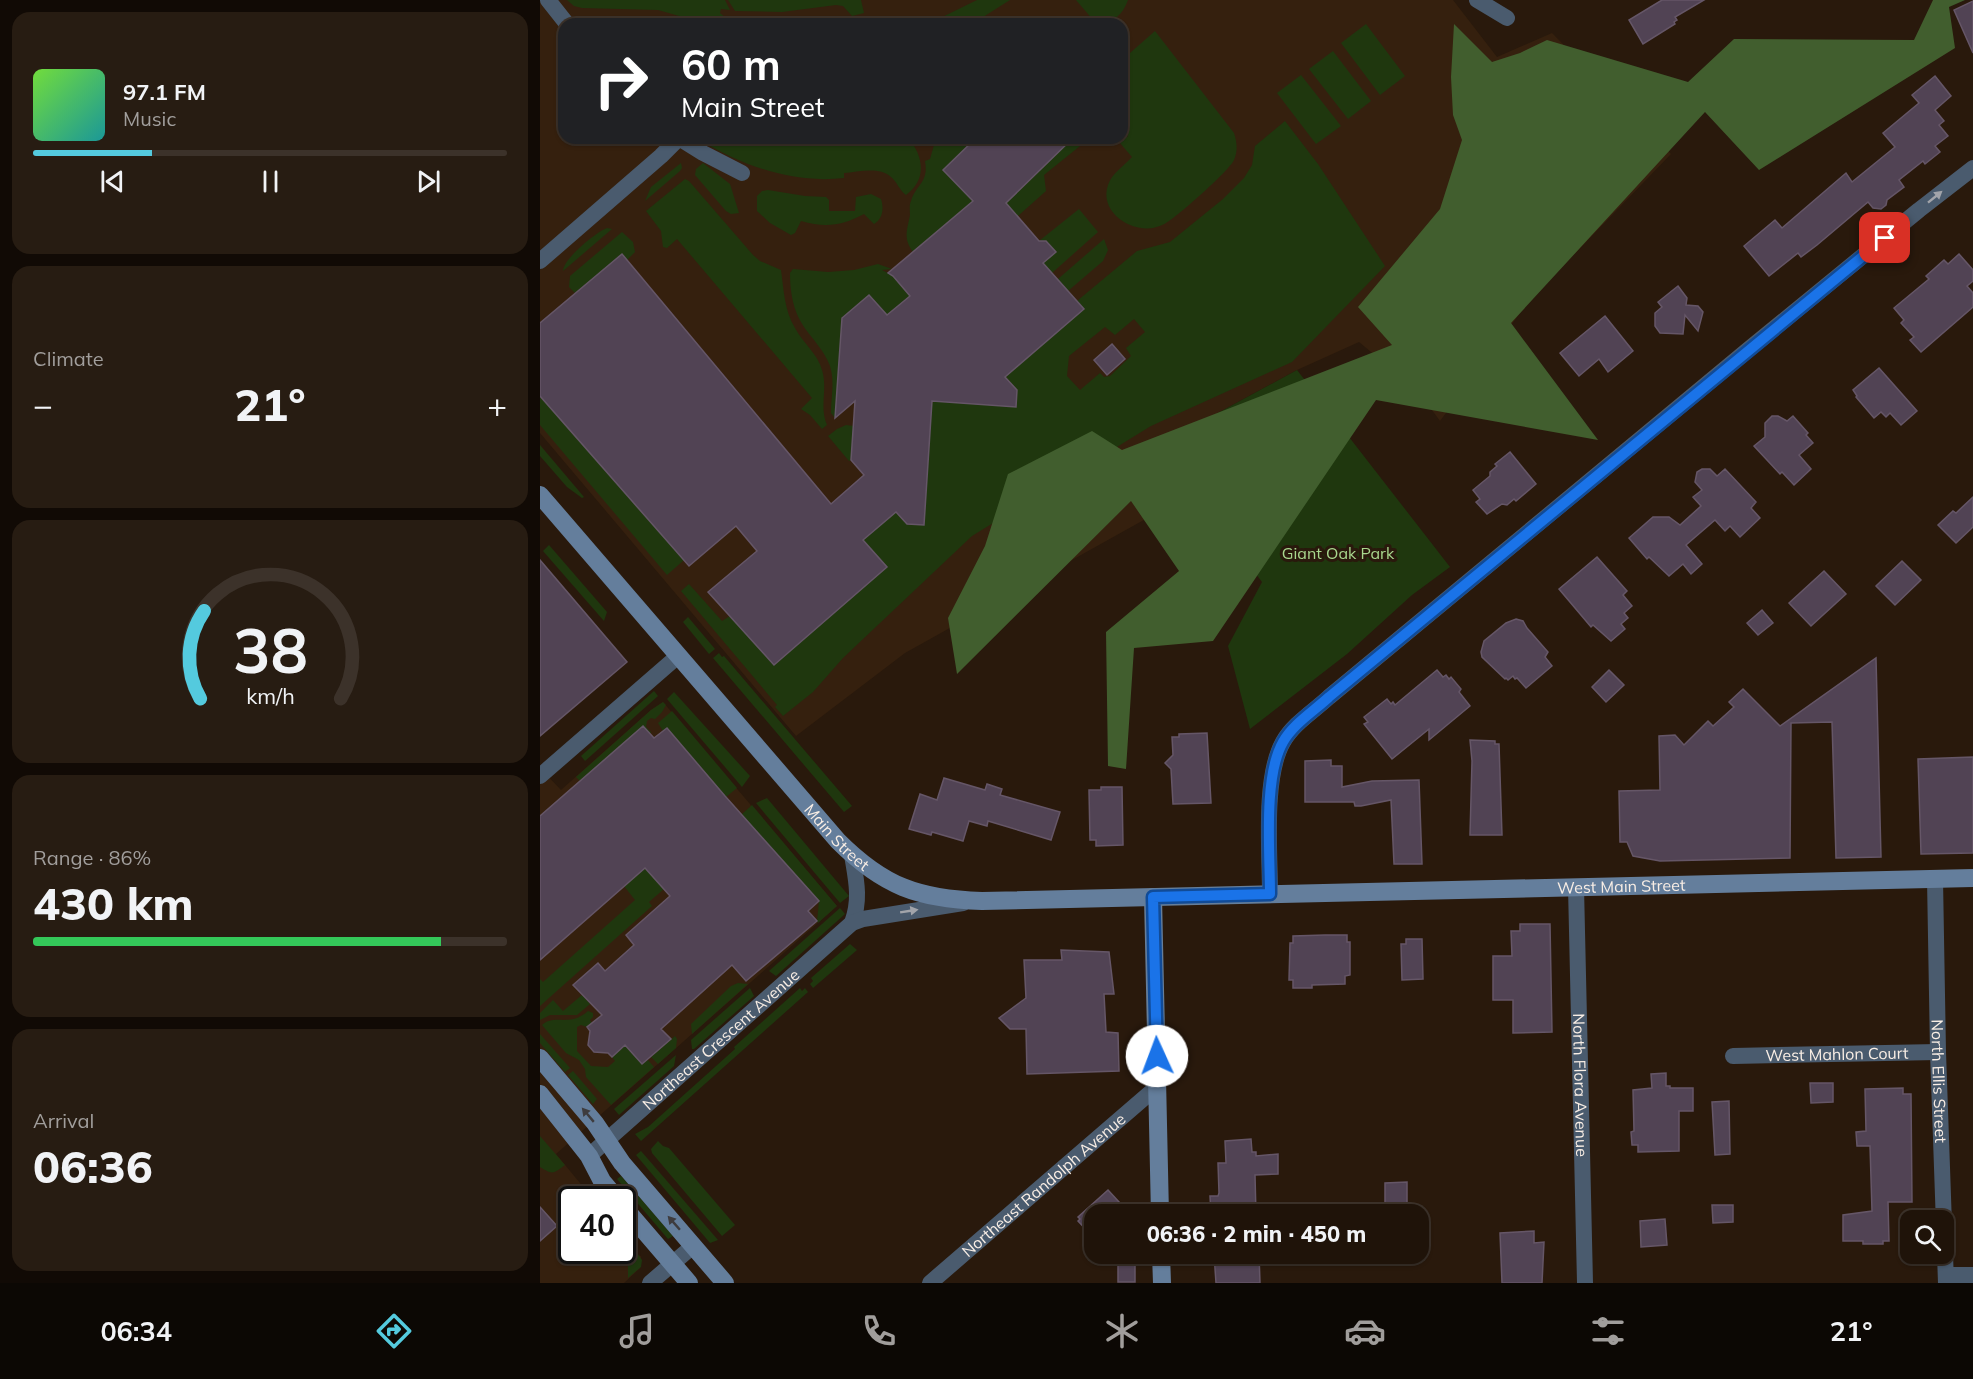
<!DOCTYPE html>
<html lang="en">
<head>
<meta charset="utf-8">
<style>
	:root { --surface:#1f1309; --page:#271c12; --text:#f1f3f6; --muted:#a19e9c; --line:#3c322a; --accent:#54cade }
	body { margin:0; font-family:Mulish,sans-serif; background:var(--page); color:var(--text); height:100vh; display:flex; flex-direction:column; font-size:22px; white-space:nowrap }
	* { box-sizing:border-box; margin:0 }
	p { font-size:20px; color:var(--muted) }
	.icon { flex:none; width:33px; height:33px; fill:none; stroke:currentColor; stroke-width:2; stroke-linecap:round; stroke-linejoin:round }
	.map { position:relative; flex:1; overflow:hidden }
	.drawer { display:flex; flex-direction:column; gap:12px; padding:12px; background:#110a05; width:540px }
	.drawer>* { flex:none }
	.guide { position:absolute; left:18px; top:18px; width:570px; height:126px; border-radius:18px; box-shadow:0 2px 4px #0004,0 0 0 2px var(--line); background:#202124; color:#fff; overflow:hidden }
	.controls { position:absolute; left:1360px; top:1210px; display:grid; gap:12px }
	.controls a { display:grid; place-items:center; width:54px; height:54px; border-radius:12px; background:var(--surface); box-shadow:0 2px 4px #0004,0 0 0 2px var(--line); font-size:30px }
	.speed { position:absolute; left:18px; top:1186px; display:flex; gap:12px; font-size:30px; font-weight:700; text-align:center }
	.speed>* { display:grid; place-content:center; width:78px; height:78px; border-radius:50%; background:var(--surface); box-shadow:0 2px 4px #0004,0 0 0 2px var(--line); line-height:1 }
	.speed .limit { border:3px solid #111; border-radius:9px; background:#fff; color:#111 }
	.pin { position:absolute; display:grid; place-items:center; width:51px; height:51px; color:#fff; margin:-26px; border-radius:12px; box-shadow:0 3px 9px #0006 }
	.me { position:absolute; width:66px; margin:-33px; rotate:358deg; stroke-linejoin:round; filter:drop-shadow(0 0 4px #0008) }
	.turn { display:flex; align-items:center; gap:21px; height:126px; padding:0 24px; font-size:27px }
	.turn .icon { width:78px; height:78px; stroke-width:2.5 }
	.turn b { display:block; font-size:42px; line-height:51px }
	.big { font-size:45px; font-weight:800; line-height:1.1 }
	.drawer .tile { flex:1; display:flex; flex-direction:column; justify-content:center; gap:9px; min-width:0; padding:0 21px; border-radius:18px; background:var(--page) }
	.drawer .dial { align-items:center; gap:0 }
	.dial svg { height:156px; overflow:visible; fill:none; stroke:var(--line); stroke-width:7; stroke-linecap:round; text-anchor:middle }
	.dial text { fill:var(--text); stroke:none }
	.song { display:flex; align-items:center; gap:18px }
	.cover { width:72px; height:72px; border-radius:9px; background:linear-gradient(135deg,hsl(100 70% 55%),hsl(180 70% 35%)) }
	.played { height:6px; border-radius:3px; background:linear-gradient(90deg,var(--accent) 25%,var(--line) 25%) }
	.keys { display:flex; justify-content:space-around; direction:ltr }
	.heat { display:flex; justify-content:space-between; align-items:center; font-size:33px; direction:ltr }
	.charge { height:9px; border-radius:4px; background:linear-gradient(90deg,#34c759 86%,var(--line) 0) }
	.trip { position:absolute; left:544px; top:1204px; width:345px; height:60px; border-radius:18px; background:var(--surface); box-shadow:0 2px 4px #0004,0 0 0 2px var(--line); font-weight:800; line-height:60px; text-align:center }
	.dock { display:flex; height:96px; justify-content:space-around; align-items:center; background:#0c0804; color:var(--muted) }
	.dock .icon { width:42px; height:42px }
	.dock .selected { color:var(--accent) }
	.dock b { font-size:27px; color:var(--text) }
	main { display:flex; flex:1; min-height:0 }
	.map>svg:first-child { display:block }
</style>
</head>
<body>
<main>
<section class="drawer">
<div class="tile">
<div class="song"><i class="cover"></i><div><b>97.1 FM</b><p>Music</p></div></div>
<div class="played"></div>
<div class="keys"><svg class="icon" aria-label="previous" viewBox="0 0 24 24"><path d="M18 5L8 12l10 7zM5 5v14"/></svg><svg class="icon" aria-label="pause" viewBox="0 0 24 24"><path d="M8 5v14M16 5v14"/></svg><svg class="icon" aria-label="next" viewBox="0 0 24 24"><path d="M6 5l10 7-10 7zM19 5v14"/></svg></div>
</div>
<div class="tile"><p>Climate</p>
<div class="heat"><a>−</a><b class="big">21°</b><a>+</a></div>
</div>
<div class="tile dial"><svg viewBox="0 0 100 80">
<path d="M14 69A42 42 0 1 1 86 69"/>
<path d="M14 69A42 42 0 0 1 16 24" stroke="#54cade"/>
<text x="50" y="56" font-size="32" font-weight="700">38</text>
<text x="50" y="72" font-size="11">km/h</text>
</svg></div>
<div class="tile"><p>Range · 86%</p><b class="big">430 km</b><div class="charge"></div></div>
<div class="tile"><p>Arrival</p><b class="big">06:36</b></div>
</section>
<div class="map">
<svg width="1433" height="1283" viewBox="0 0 1433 1283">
	<rect width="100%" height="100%" fill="#29190c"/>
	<g fill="#35200e" fill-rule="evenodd">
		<path d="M0 0H913L957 57 1012 33 1131 154 989 301 900 421 878 391 819 342 757 370 619 445 654 492 365 653 256 736 0 433ZM24 24H582V138H24Z"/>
		<path d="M123 702 297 906 16 1154 54 1200H32V1251H82L101 1256 100 1268 84 1283H0V768L21 790 111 710Z"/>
	</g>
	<g fill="#1f370e" fill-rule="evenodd">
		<path d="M27 0H185L190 10 181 9 180 13 186 18 183 23H181L157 21 118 10 42 8 34 6Z"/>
		<path d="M188 0H321L324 13 312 16 303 6 296 5 242 12 195 11Z"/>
		<path d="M437 0H470L432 24H388Z"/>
		<path d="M536 0H588C582 17 571 24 554 21Z"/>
		<path d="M826 24 865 76 840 95 801 43Z"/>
		<path d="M615 31 694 133C697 142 698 151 694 160 690 170 637 217 626 223 623 225 617 227 613 228 589 232 559 211 568 185 572 173 584 166 592 157L580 143 588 136 582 129V60Z"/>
		<path d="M793 51 831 101 808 119 769 69Z"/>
		<path d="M761 75 801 126 776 144 737 93Z"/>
		<path d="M745 121 778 164 845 266 752 362 611 426 432 536 303 658 273 692 243 716 235 707 237 705 141 591 149 584 182 621 190 616 234 665 347 567 316 532 356 512 367 524 384 525 391 404 395 401 476 407 477 390 465 376 543 309 537 301 597 251 630 242 683 199 704 178 712 165 715 146ZM594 319 605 332 586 348 591 356 570 376 564 377 560 373 540 390 527 376 529 356 565 327 575 335Z"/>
		<path d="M161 138H368C384 156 387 180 366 195 360 191 357 182 351 177 339 166 318 172 304 173V178C253 184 203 166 160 140Z"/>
		<path d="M396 138H436L433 201 373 252C363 238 367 231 370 215 370 210 369 205 371 201 376 184 389 183 385 161L390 159Z"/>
		<path d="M533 138H550L504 175 506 191 470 223 459 210Z"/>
		<path d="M141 163 142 168 140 171 105 201 111 187Z"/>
		<path d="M163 163 190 184 199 213 191 214 186 211 155 175 156 169Z"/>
		<path d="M145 179 149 181 213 255 220 261 241 270C244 291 244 309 255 328 263 343 278 354 282 370 288 389 279 407 287 425L282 429 270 415 261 409 272 398 137 239 127 248 123 247 121 231 106 211Z"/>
		<path d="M228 190 265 196 286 197 289 200V211H315L316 197 331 194 341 199C344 208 343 219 334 224L324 214C302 226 285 228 261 221L255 233 251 235 230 223 217 211V196L222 191Z"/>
		<path d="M539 209 558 232 512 273 503 263 515 252 506 241H499Z"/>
		<path d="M67 228 72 229 23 271C23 259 56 232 67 228Z"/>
		<path d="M82 232 93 242 95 252 87 260 82 254 35 293 29 287 30 276Z"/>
		<path d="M564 239 568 250 563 261 528 291 518 279Z"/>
		<path d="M338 264 352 269 342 270 353 276 370 296 347 315 329 295 302 318 295 418 291 413C291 397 295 382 290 366 284 350 273 340 264 327 253 311 250 292 250 273L253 269 288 272 314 270Z"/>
		<path d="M757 370 910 567 872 595 807 654 710 729 688 646 722 582 619 445Z"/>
		<path d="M0 396 144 560 127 575 0 425Z"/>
		<path d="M306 425 314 426 311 460 309 461 288 436 297 429Z"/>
		<path d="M0 445 44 497 42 498 27 487 0 456Z"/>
		<path d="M9 545 67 612 64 621 3 551Z"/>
		<path d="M148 617 175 649 169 654 143 622Z"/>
		<path d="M179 653 182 657 184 656 312 806 304 812 173 658Z"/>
		<path d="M114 691 118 696 45 761 41 756Z"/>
		<path d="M134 692 210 776 202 787 127 699Z"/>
		<path d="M123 702 126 705 122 712 115 719 111 718 107 721 106 727 111 732 110 734 103 726 40 781 36 777 111 710Z"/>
		<path d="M132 711 197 788 186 797 127 728 123 731 118 723Z"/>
		<path d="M227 798 309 896 300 903 216 803Z"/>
		<path d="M212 805 297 906 278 923 277 921 279 901 201 815Z"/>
		<path d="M105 868 124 889 109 902 112 906 0 1006V979L3 982 95 900 84 886Z"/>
		<path d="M300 908 305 914 236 976 229 971Z"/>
		<path d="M310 944 317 950 273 988 270 984 273 981 271 978Z"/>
		<path d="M198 983 208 984 152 1034 151 1024 191 986Z"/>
		<path d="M210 988 214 996 154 1049H152L151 1040Z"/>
		<path d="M260 988 262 991 265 988 268 992 101 1141 95 1134 108 1127 195 1049 194 1047Z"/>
		<path d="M42 995 50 1004 37 1015H10L0 1020V1013L13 1000 23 1011Z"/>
		<path d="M48 1011 53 1013V1017L50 1020 52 1023 47 1027 41 1025 37 1027V1051L51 1066 68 1067 75 1061 72 1057 85 1045 102 1064 108 1060 114 1067 71 1105 46 1077 45 1069 39 1060 26 1053 2 1025C15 1013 29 1028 48 1011Z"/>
		<path d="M0 1034 30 1068 25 1072 0 1043Z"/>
		<path d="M135 1036 137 1039 136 1048 118 1064 111 1057Z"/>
		<path d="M136 1055 134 1066 79 1115 74 1109Z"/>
		<path d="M33 1071 57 1099 53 1104 28 1075Z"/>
		<path d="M0 1136 25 1165C13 1174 13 1175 0 1167Z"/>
		<path d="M118 1141 123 1146 129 1148 195 1225 182 1236 112 1153 111 1149Z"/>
		<path d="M101 1151 178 1240 170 1243 96 1155Z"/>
		<path d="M81 1176 133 1236 128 1239 77 1179Z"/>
		<path d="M83 1233 102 1260 101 1267 88 1278V1261H81L73 1251H82Z"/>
	</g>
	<path fill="#415e2e" d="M1393 0H1425L1409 7 1415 48 1219 170 1165 112 971 323 1058 440 836 400 673 641 594 648 586 769 568 766 566 632 639 571 591 501 417 674 408 618 445 546 468 474 552 431 582 450 852 345 818 307 900 209 922 140 913 115 911 77 914 24 952 62 980 53 1007 40 1148 82 1194 39 1374 40Z"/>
	<g fill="#514354" stroke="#655667" stroke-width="1.5">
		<path d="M1122 0H1164L1135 17 1137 20 1134 22 1135 24 1103 44 1089 20Z"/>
		<path d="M1433 1V53L1414 10Z"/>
		<path d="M1395 76 1411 96 1395 110 1404 121 1399 125 1408 136 1395 146 1400 152 1385 164 1383 161 1359 180 1364 187 1347 200 1346 205 1341 209 1333 208 1328 202 1277 245 1261 257 1258 253 1229 276 1204 246 1235 220 1242 228 1306 173 1312 182 1355 147 1343 133 1379 103 1372 95Z"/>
		<path d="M436 138H533L466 203 499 241H506L516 252 503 263 544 309 465 377 477 390 476 407 392 401 384 525 367 524 356 512 323 540 347 567 234 665 168 592 217 551 196 526 149 566 0 396V323L82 254 291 504 324 475 311 460 315 401 295 418 302 318 329 295 347 315 370 296 353 276 348 273 433 201 403 170Z"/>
		<path d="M1419 254 1433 270V281L1427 286 1433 293V307L1381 352 1370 340 1374 337 1361 323 1364 320 1354 308 1389 279 1386 276 1404 260 1408 264Z"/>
		<path d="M1138 286 1147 298 1146 305 1158 306 1163 312 1158 331 1145 315 1143 334 1120 333 1115 326V313L1122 307 1118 302Z"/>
		<path d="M1065 316 1093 351 1068 372 1059 359 1039 376 1020 353Z"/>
		<path d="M572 344 585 359 567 375 554 360Z"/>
		<path d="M1339 368 1377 411 1361 425 1350 413 1346 417 1341 412 1334 418 1316 397 1317 396 1313 390Z"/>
		<path d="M1232 416H1238L1247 421 1253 416 1268 433 1266 435 1273 443 1259 455 1271 469 1254 485 1242 472 1240 474 1214 446 1225 437V423Z"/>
		<path d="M970 452 996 484 976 501 974 499 967 505 962 504 947 514 936 502 940 499 933 490 950 476V472L957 466 955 464Z"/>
		<path d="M1162 469H1170L1177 476 1185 469 1216 502 1211 508 1220 518 1200 537 1190 526 1185 531 1175 520 1146 545 1162 564 1151 574 1143 564 1129 576 1109 557 1107 559 1089 538 1113 517H1129L1140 525 1161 506 1153 497 1162 490 1155 482 1157 472Z"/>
		<path d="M1433 497V527L1416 543 1398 525 1413 511 1416 513Z"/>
		<path d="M1057 557 1087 591 1083 595 1092 606 1084 613 1088 618 1081 624 1085 629 1071 641 1053 625 1051 627 1019 589Z"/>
		<path d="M0 560 87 662 0 736Z"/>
		<path d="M1362 561 1381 580 1355 605 1336 586Z"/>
		<path d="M1284 571 1306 594 1271 626 1249 603Z"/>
		<path d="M1222 610 1233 623 1218 635 1207 623Z"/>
		<path d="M976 619 983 621 987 628 1008 652 1005 657 1012 666 986 688 977 678 975 679 973 676 968 680 966 678 965 679 942 657 941 652 944 641 966 623Z"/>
		<path d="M1336 658 1341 857 1296 858 1292 722 1251 723 1250 858 1120 861 1093 856 1087 842H1080L1079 791 1120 790 1119 736 1135 735 1144 745 1168 721 1173 726 1194 707 1189 702 1203 689 1240 726Z"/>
		<path d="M897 670 903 677 906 675 909 679 911 677 921 689 919 692 930 706 889 740V729L852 759 824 724 828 722 824 717 847 699 851 704 853 702 855 705Z"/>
		<path d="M1069 670 1084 685 1066 702 1052 687Z"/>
		<path d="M103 726 114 738 127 728 185 796 279 901 268 911 277 921 206 981 192 965 121 1029 131 1039 102 1064 85 1045 72 1057 68 1053 54 1052 48 1045 50 1031 47 1027 62 1015 33 985 58 963 65 971 94 945 86 935 130 896 105 868 0 960V816Z"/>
		<path d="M667 733 671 803 633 804 631 769 625 763 633 755 632 737H639V734Z"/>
		<path d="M930 740 955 741V744H959L962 835H930L932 761Z"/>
		<path d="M1433 757V853L1381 854 1378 759Z"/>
		<path d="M791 760V766H802V787L832 781 879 780 882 864H854L851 800 821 806H815L814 802H765V761Z"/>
		<path d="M404 778 445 790 447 784 462 789 460 795 520 812 511 840 448 821 447 826 429 821 423 841 392 832 391 835 369 829 380 794 397 800Z"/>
		<path d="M561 787H582L583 845 556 846V840H550L549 790H561Z"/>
		<path d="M980 924H1010L1012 1032 973 1033V1000H953V956H972L971 931H980Z"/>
		<path d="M785 935H807V942H810V975L805 976V984L772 985V988H753V980H749L750 943H753V936Z"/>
		<path d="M866 939H882L883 979 862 980 861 944H866Z"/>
		<path d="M521 950 569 952 574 994H564L566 1032 578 1033 579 1071 487 1074 486 1029H470L459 1018 486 998 484 960H522Z"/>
		<path d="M1126 1073V1086H1130V1088H1153V1111H1139V1151L1098 1152V1145H1092L1091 1132 1094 1131 1093 1090 1112 1088 1111 1074Z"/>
		<path d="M1270 1083H1293V1102L1271 1103Z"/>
		<path d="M1363 1088V1094H1371L1372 1202H1348L1349 1241H1343V1244H1323V1241H1303V1215L1332 1211 1330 1146H1317L1316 1132 1326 1131 1325 1089Z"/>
		<path d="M1189 1101 1190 1154 1175 1155 1172 1102Z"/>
		<path d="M711 1139 712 1152H716V1156L738 1154V1174L715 1175 716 1215H671L670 1196H678L679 1193 678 1163H686L685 1141Z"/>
		<path d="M867 1182V1215H845V1183Z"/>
		<path d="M568 1190 591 1215H555V1239L538 1221 540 1219 538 1217Z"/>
		<path d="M1172 1205H1193V1222L1173 1223Z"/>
		<path d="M0 1207 17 1226 0 1241Z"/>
		<path d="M1125 1219 1127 1245 1101 1247 1100 1221Z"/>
		<path d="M994 1231V1243L1004 1242 1002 1283H962L960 1233Z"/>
		<path d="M674 1254H719L720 1283H676Z"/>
		<rect x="578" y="1264" width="17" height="18"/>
	</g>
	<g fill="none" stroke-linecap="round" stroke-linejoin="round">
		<g stroke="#4a5b6e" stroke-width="16">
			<path d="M8 0 27 24"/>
			<path d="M937 0 967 18"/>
			<path d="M0 261 121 156 139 138 163 153 202 173"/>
			<path d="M0 776 138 656"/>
			<path d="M312 855C316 879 321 899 312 923"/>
			<path id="s1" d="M1395 879 1398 1052 1406 1283"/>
			<path id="s2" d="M1036 887 1045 1283"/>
			<path d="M730 894C730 853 723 777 743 742 753 724 774 711 789 697L1209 349 1379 210 1433 168"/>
			<path id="s3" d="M1193 1056 1398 1052"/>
			<path id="s4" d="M49 1156 312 923 323 919 423 903"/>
			<path d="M1406 1275H1433"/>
			<path d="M110 1283 153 1246"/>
			<path id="s5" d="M390 1283 618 1086"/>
		</g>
		<g stroke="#647e9c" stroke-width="18">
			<path id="s6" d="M0 495 298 841C343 886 378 899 442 901L1433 878"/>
			<path d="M613 897 620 1215"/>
			<path d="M0 1058 55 1123 82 1163 185 1283"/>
			<path d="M0 1094 49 1156 62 1181 78 1200"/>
			<path d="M82 1205 149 1283"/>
			<path d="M621 1254 622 1283"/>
		</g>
	</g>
	<defs><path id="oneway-solid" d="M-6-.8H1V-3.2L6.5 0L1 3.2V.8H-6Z" transform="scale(1.5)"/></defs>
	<g fill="#a2a4aa">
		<use href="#oneway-solid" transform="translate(1395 197) rotate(-39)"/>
		<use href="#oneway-solid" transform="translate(369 911) rotate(-9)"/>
	</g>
	<g fill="#3e3c3e">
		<use href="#oneway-solid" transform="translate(48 1115) rotate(-130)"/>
		<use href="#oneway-solid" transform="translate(134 1223) rotate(-131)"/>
	</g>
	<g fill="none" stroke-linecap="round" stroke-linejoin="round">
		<g stroke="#114b97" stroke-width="15">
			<path id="route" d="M617 1056 613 897 730 894C730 853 723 777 743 742 753 724 774 711 789 697L1345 238"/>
		</g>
		<use href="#route" stroke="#1a73e8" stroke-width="10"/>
	</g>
	<g text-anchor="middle" stroke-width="6" stroke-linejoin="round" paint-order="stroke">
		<g font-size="16" fill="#a9d88e" stroke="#29190c">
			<text x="798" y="559">Giant Oak Park</text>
		</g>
		<g font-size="16" fill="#f9eee5" stroke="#29190c">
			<text dy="6" stroke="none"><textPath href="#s6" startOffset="453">Main Street</textPath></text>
			<text dy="6" stroke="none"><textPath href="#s6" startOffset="1257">West Main Street</textPath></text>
			<text dy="6" stroke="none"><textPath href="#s4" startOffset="176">Northeast Crescent Avenue</textPath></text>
			<text dy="6" stroke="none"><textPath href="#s3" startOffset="104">West Mahlon Court</textPath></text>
			<text dy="6" stroke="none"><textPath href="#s1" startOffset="202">North Ellis Street</textPath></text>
			<text dy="6" stroke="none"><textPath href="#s2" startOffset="198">North Flora Avenue</textPath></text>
			<text dy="6" stroke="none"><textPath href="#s5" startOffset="150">Northeast Randolph Avenue</textPath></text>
		</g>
	</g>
</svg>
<div class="controls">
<a><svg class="icon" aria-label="search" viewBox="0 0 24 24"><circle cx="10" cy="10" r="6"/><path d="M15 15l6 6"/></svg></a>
</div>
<div class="speed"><div class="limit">40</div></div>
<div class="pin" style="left:1345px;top:238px;background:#d93025"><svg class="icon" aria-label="arrive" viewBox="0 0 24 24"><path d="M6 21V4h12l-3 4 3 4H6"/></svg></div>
<svg class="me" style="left:617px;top:1056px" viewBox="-20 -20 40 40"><circle r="19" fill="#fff"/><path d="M0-13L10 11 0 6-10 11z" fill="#1a73e8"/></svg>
<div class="trip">06:36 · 2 min · 450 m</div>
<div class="guide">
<div class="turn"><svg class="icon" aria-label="right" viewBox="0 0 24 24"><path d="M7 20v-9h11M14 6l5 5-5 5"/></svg><div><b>60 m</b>Main Street</div></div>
</div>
</div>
</main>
<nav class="dock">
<b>06:34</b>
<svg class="icon selected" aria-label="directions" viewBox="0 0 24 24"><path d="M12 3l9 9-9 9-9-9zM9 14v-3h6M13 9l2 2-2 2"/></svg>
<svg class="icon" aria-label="music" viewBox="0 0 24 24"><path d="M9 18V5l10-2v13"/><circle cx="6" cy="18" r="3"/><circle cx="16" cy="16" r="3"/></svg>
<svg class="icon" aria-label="phone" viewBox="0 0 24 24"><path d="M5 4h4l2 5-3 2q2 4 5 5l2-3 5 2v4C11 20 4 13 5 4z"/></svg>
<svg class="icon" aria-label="climate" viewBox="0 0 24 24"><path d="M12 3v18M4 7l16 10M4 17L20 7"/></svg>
<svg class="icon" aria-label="car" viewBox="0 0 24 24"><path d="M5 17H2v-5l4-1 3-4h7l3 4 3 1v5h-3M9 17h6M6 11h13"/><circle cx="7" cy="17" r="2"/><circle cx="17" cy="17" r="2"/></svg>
<svg class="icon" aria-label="filters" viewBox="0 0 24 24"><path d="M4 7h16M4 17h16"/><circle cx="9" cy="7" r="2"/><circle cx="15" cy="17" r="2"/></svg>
<b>21°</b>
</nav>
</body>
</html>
